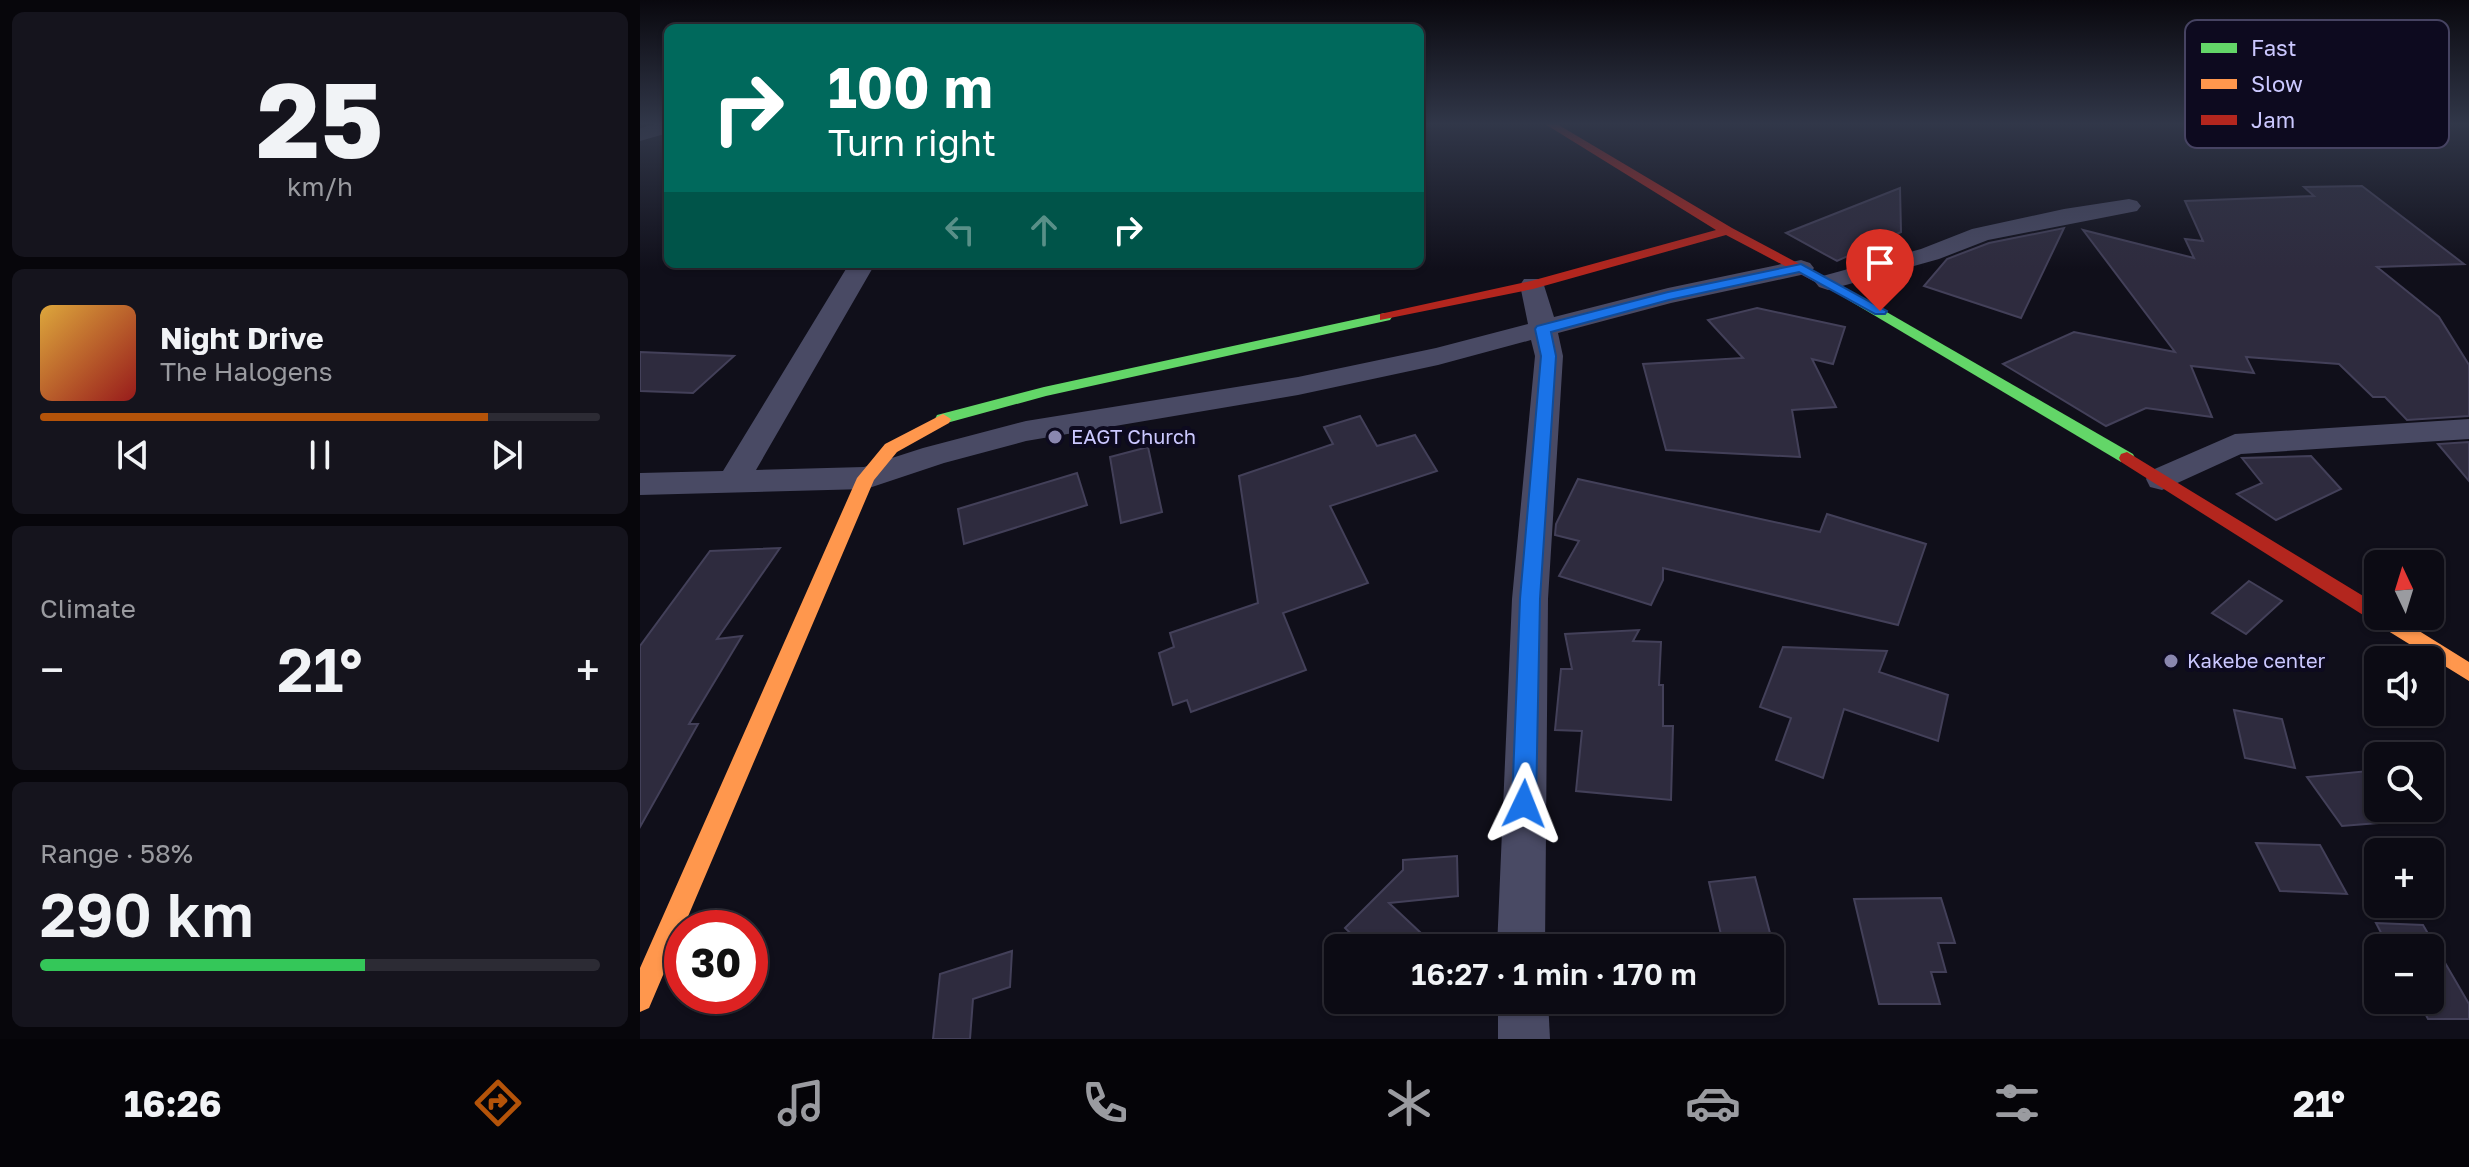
<!DOCTYPE html>
<html lang="en">
<head>
<meta charset="utf-8">
<style>
	:root { --surface:#0c0b14; --page:#15141d; --text:#f1f3f6; --muted:#9a9ba0; --line:#2c2b34; --accent:#b45309 }
	body { margin:0; font-family:"Golos Text",sans-serif; background:var(--page); color:var(--text); height:100vh; display:flex; flex-direction:column; font-size:30px; white-space:nowrap }
	* { box-sizing:border-box; margin:0 }
	p { font-size:26px; color:var(--muted) }
	.icon { flex:none; width:44px; height:44px; fill:none; stroke:currentColor; stroke-width:2; stroke-linecap:round; stroke-linejoin:round }
	.map { position:relative; flex:1; overflow:hidden }
	.details { display:flex; flex-direction:column; gap:12px; padding:12px; background:#07060b; width:640px }
	.details>* { flex:none }
	.top-card { position:absolute; left:24px; top:24px; width:760px; height:244px; border-radius:12px; box-shadow:0 2px 6px #0004,0 0 0 2px var(--line); background:#00695c; color:#fff; overflow:hidden }
	.needle { width:52px; rotate:356deg }
	.tools { position:absolute; left:1724px; top:550px; display:grid; gap:16px }
	.tools a { display:grid; place-items:center; width:80px; height:80px; border-radius:12px; background:var(--surface); box-shadow:0 2px 6px #0004,0 0 0 2px var(--line); font-size:40px }
	.speed { position:absolute; left:24px; top:910px; display:flex; gap:16px; font-size:40px; font-weight:700; text-align:center }
	.speed>* { display:grid; place-content:center; width:104px; height:104px; border-radius:50%; background:var(--surface); box-shadow:0 2px 6px #0004,0 0 0 2px var(--line); line-height:1 }
	.speed .limit { border:12px solid #d22; background:#fff; color:#111 }
	.pin { position:absolute; display:grid; place-items:center; width:68px; height:68px; color:#fff; margin:-82px -34px; border-radius:50% 50% 50% 0; rotate:-45deg; box-shadow:0 0 8px #0007 }
	.pin .icon { rotate:45deg }
	.me { position:absolute; width:88px; margin:-44px; rotate:2deg; stroke-linejoin:round; filter:drop-shadow(0 0 6px #0008) }
	.turn { display:flex; align-items:center; gap:28px; height:168px; padding:0 32px; font-size:36px }
	.turn .icon { width:104px; height:104px; stroke-width:2.5 }
	.turn b { display:block; font-size:56px; line-height:68px }
	.lanes { display:flex; align-items:center; height:76px; padding:0 32px; background:#0003; justify-content:center; gap:40px; direction:ltr }
	.lanes .off { opacity:.35 }
	.big { font-size:60px; font-weight:600; line-height:1.1 }
	.details .widget { flex:1; display:flex; flex-direction:column; justify-content:center; gap:12px; min-width:0; padding:0 28px; border-radius:12px; background:var(--page) }
	.details .dial { align-items:center; gap:0 }
	.dial b { font-size:104px; line-height:1 }
	.song { display:flex; align-items:center; gap:24px }
	.cover { width:96px; height:96px; border-radius:12px; background:linear-gradient(135deg,hsl(40 70% 55%),hsl(0 70% 35%)) }
	.played { height:8px; border-radius:4px; background:linear-gradient(90deg,var(--accent) 80%,var(--line) 80%) }
	.keys { display:flex; justify-content:space-around; direction:ltr }
	.heat { display:flex; justify-content:space-between; align-items:center; font-size:44px; direction:ltr }
	.charge { height:12px; border-radius:6px; background:linear-gradient(90deg,#34c759 58%,var(--line) 0) }
	.trip { position:absolute; left:684px; top:934px; width:460px; height:80px; border-radius:12px; background:var(--surface); box-shadow:0 2px 6px #0004,0 0 0 2px var(--line); font-weight:600; line-height:80px; text-align:center }
	.menu { display:flex; height:128px; justify-content:space-around; align-items:center; background:#050408; color:var(--muted) }
	.menu .icon { width:56px; height:56px }
	.menu .active { color:var(--accent) }
	.menu b { font-size:36px; color:var(--text) }
	main { display:flex; flex:1; min-height:0 }
	.map>svg:first-child { display:block }
</style>
</head>
<body>
<main>
<section class="details">
<div class="widget dial"><b>25</b><p>km/h</p></div>
<div class="widget">
<div class="song"><i class="cover"></i><div><b>Night Drive</b><p>The Halogens</p></div></div>
<div class="played"></div>
<div class="keys"><svg class="icon" aria-label="previous" viewBox="0 0 24 24"><path d="M18 5L8 12l10 7zM5 5v14"/></svg><svg class="icon" aria-label="pause" viewBox="0 0 24 24"><path d="M8 5v14M16 5v14"/></svg><svg class="icon" aria-label="next" viewBox="0 0 24 24"><path d="M6 5l10 7-10 7zM19 5v14"/></svg></div>
</div>
<div class="widget"><p>Climate</p>
<div class="heat"><a>−</a><b class="big">21°</b><a>+</a></div>
</div>
<div class="widget"><p>Range · 58%</p><b class="big">290 km</b><div class="charge"></div></div>
</section>
<div class="map">
<svg width="1829" height="1039" viewBox="0 0 1829 1039">
	<rect width="100%" height="100%" fill="#100f1a"/>
	<g fill="#2e2b3e" stroke="#434059" stroke-width="2">
		<path d="M1722 186 1824 264 1737 267 1799 317 1829 365V416L1767 420 1745 397H1733L1699 364 1606 357 1614 373 1551 366 1572 417 1506 408 1466 426 1363 364 1434 332 1535 352 1443 230 1554 258 1545 239 1563 241 1545 201 1674 196 1664 187Z"/>
		<path d="M1260 188 1261 232 1197 261 1146 233Z"/>
		<path d="M1424 228 1381 318 1284 286 1307 259 1349 243Z"/>
		<path d="M1117 308 1205 327 1193 364 1172 359 1196 407 1152 410 1160 457 1026 450 1003 364 1103 358 1068 320Z"/>
		<path d="M0 352 94 356 53 393 0 391Z"/>
		<path d="M720 416 737 446 775 435 797 471 690 506 728 583 643 613 666 670 551 712 547 700 533 705 519 653 534 647 530 633 618 603 599 476 693 444 684 427Z"/>
		<path d="M1829 442V481L1798 444Z"/>
		<path d="M508 447 522 512 481 523 470 457Z"/>
		<path d="M1671 456 1701 489 1636 520 1597 494 1622 483 1602 458Z"/>
		<path d="M437 473 447 505 324 544 318 509Z"/>
		<path d="M938 479 1180 532 1187 514 1286 544 1258 625 1023 568V580L1011 605 919 576 939 541 915 535 916 524Z"/>
		<path d="M140 548 77 639 102 636 49 724H58L0 827V646L70 551Z"/>
		<path d="M1609 581 1642 601 1606 634 1572 613Z"/>
		<path d="M999 630 993 641 1021 642 1019 685H1023V726H1033L1031 800 936 791 942 731 915 730 921 669H932L925 634Z"/>
		<path d="M1143 647 1247 651 1239 672 1308 695 1298 741 1204 709 1183 778 1136 760 1151 718 1120 707Z"/>
		<path d="M1594 710 1642 719 1655 768 1605 758Z"/>
		<path d="M1738 770V823L1702 826 1667 777Z"/>
		<path d="M1616 843 1680 845 1707 894 1640 891Z"/>
		<path d="M817 856 818 896 749 903 797 948H726L705 928 763 870V860Z"/>
		<path d="M1115 877 1134 948H1084L1069 882Z"/>
		<path d="M1301 898 1315 943H1298L1306 972H1291L1300 1004H1239L1214 899Z"/>
		<path d="M1736 923 1783 925 1829 1004V1019H1788L1778 1000H1790V948H1749Z"/>
		<path d="M372 951 370 987 333 999 330 1039H293L300 974Z"/>
	</g>
	<g fill="none" stroke-linecap="round" stroke-linejoin="round">
		<g fill="#494a64" fill-rule="evenodd">
			<path d="M15 124H28V133L0 141V128Z"/>
			<path d="M1489 199 1497 201 1501 206 1497 211 1348 240 1299 259 1188 290 1179 287 1175 282 1179 277 1281 249 1332 229 1424 209Z"/>
			<path d="M1161 260 1170 263 1174 268 1170 273 1031 303 918 333 923 356 908 599 905 948H857L872 599 895 356 891 340 798 365 658 395 386 441 304 463 226 489 0 495V473L83 471 209 264H235L116 470 224 467 283 448 386 421 658 377 796 348 888 324 880 285 884 279H902L914 317 1028 288Z"/>
			<path d="M1829 419V439L1601 454 1522 490 1510 487 1506 479 1510 471 1595 434Z"/>
			<path d="M858 1000H908L910 1039H858Z"/>
		</g>
		<g fill="#63d668" fill-rule="evenodd">
			<path d="M1205 288 1493 454 1495 458 1493 462H1481L1200 295V289Z"/>
			<path d="M745 313 752 317 750 320 406 396 303 424 295 419 297 415 404 387Z"/>
		</g>
		<g fill="#ff974d" fill-rule="evenodd">
			<path d="M303 414 311 419 309 423 257 452 234 480 9 1008 0 1012V968L217 478 245 444Z"/>
			<path d="M1738 609V616H1755L1829 662V681L1732 621 1729 616 1732 611Z"/>
		</g>
		<g fill="#b3261e" fill-rule="evenodd">
			<path d="M905 124H917L1092 228 1212 292 1205 296 1200 295 1086 235 893 289 740 320V314L891 281 1076 230Z"/>
			<path d="M1487 452 1738 605V616H1747L1745 620H1731L1481 462 1479 458 1481 454Z"/>
		</g>
	</g>
	<linearGradient id="sky" x2="0" y2="1"><stop stop-color="#09080e"/><stop offset="0.46" stop-color="#313749"/><stop offset="1" stop-color="#313749" stop-opacity="0"/></linearGradient>
	<rect width="1829" height="269" fill="url(#sky)"/>
	<path fill="#1a73e8" stroke="#114b97" stroke-width="2" d="M1161 264 1247 311 1245 314H1235L1159 272 1029 300 911 332 916 356 900 599 896 804 892 811 884 814 876 811 872 804 880 599 901 356 895 329 897 326 1028 292Z"/>
	<g fill="#8a87af" stroke="#0d0a1f" stroke-width="3">
		<circle cx="415" cy="437" r="8"/>
		<circle cx="1531" cy="661" r="8"/>
	</g>
	<g text-anchor="middle" stroke-width="8" stroke-linejoin="round" paint-order="stroke">
		<g font-size="20" fill="#cbc8ff" stroke="#0d0a1f" text-anchor="start">
			<text x="431" y="444">EAGT Church</text>
			<text x="1547" y="668">Kakebe center</text>
		</g>
	</g>
	<rect x="1545" y="20" width="264" height="128" rx="12" fill="#0d0a1f" stroke="#464362" stroke-width="2"/>
	<rect x="1561" y="43" width="36" height="10" fill="#63d668"/>
	<rect x="1561" y="79" width="36" height="10" fill="#ff974d"/>
	<rect x="1561" y="115" width="36" height="10" fill="#b3261e"/>
	<g font-size="22" fill="#cbc8ff">
		<text x="1611" y="56">Fast</text>
		<text x="1611" y="92">Slow</text>
		<text x="1611" y="128">Jam</text>
	</g>
</svg>
<div class="tools">
<a><svg class="needle" viewBox="-14 -14 28 28"><path d="M0-13l5 13h-10z" fill="#e53935"/><path d="M0 13l5-13h-10z" fill="#9a9ba0"/></svg></a>
<a><svg class="icon" aria-label="sound" viewBox="0 0 24 24"><path d="M4 9h4l5-4v14l-5-4H4zM17 9q2 3 0 6"/></svg></a>
<a><svg class="icon" aria-label="search" viewBox="0 0 24 24"><circle cx="10" cy="10" r="6"/><path d="M15 15l6 6"/></svg></a>
<a>+</a>
<a>−</a>
</div>
<div class="speed"><div class="limit">30</div></div>
<div class="pin" style="left:1240px;top:311px;background:#d93025"><svg class="icon" aria-label="arrive" viewBox="0 0 24 24"><path d="M6 21V4h12l-3 4 3 4H6"/></svg></div>
<svg class="me" style="left:884px;top:804px" viewBox="-20 -20 40 40"><path d="M0-17L14 15 0 8-14 15z" fill="#1a73e8" stroke="#fff" stroke-width="4"/></svg>
<div class="trip">16:27 · 1 min · 170 m</div>
<div class="top-card">
<div class="turn"><svg class="icon" aria-label="right" viewBox="0 0 24 24"><path d="M7 20v-9h11M14 6l5 5-5 5"/></svg><div><b>100 m</b>Turn right</div></div>
<div class="lanes"><svg class="icon off" aria-label="left" viewBox="0 0 24 24"><path d="M17 20v-9H6M10 6l-5 5 5 5"/></svg><svg class="icon off" aria-label="ahead" viewBox="0 0 24 24"><path d="M12 20V5M6 11l6-6 6 6"/></svg><svg class="icon" aria-label="right" viewBox="0 0 24 24"><path d="M7 20v-9h11M14 6l5 5-5 5"/></svg></div>
</div>
</div>
</main>
<nav class="menu">
<b>16:26</b>
<svg class="icon active" aria-label="directions" viewBox="0 0 24 24"><path d="M12 3l9 9-9 9-9-9zM9 14v-3h6M13 9l2 2-2 2"/></svg>
<svg class="icon" aria-label="music" viewBox="0 0 24 24"><path d="M9 18V5l10-2v13"/><circle cx="6" cy="18" r="3"/><circle cx="16" cy="16" r="3"/></svg>
<svg class="icon" aria-label="phone" viewBox="0 0 24 24"><path d="M5 4h4l2 5-3 2q2 4 5 5l2-3 5 2v4C11 20 4 13 5 4z"/></svg>
<svg class="icon" aria-label="climate" viewBox="0 0 24 24"><path d="M12 3v18M4 7l16 10M4 17L20 7"/></svg>
<svg class="icon" aria-label="car" viewBox="0 0 24 24"><path d="M5 17H2v-5l4-1 3-4h7l3 4 3 1v5h-3M9 17h6M6 11h13"/><circle cx="7" cy="17" r="2"/><circle cx="17" cy="17" r="2"/></svg>
<svg class="icon" aria-label="filters" viewBox="0 0 24 24"><path d="M4 7h16M4 17h16"/><circle cx="9" cy="7" r="2"/><circle cx="15" cy="17" r="2"/></svg>
<b>21°</b>
</nav>
</body>
</html>
